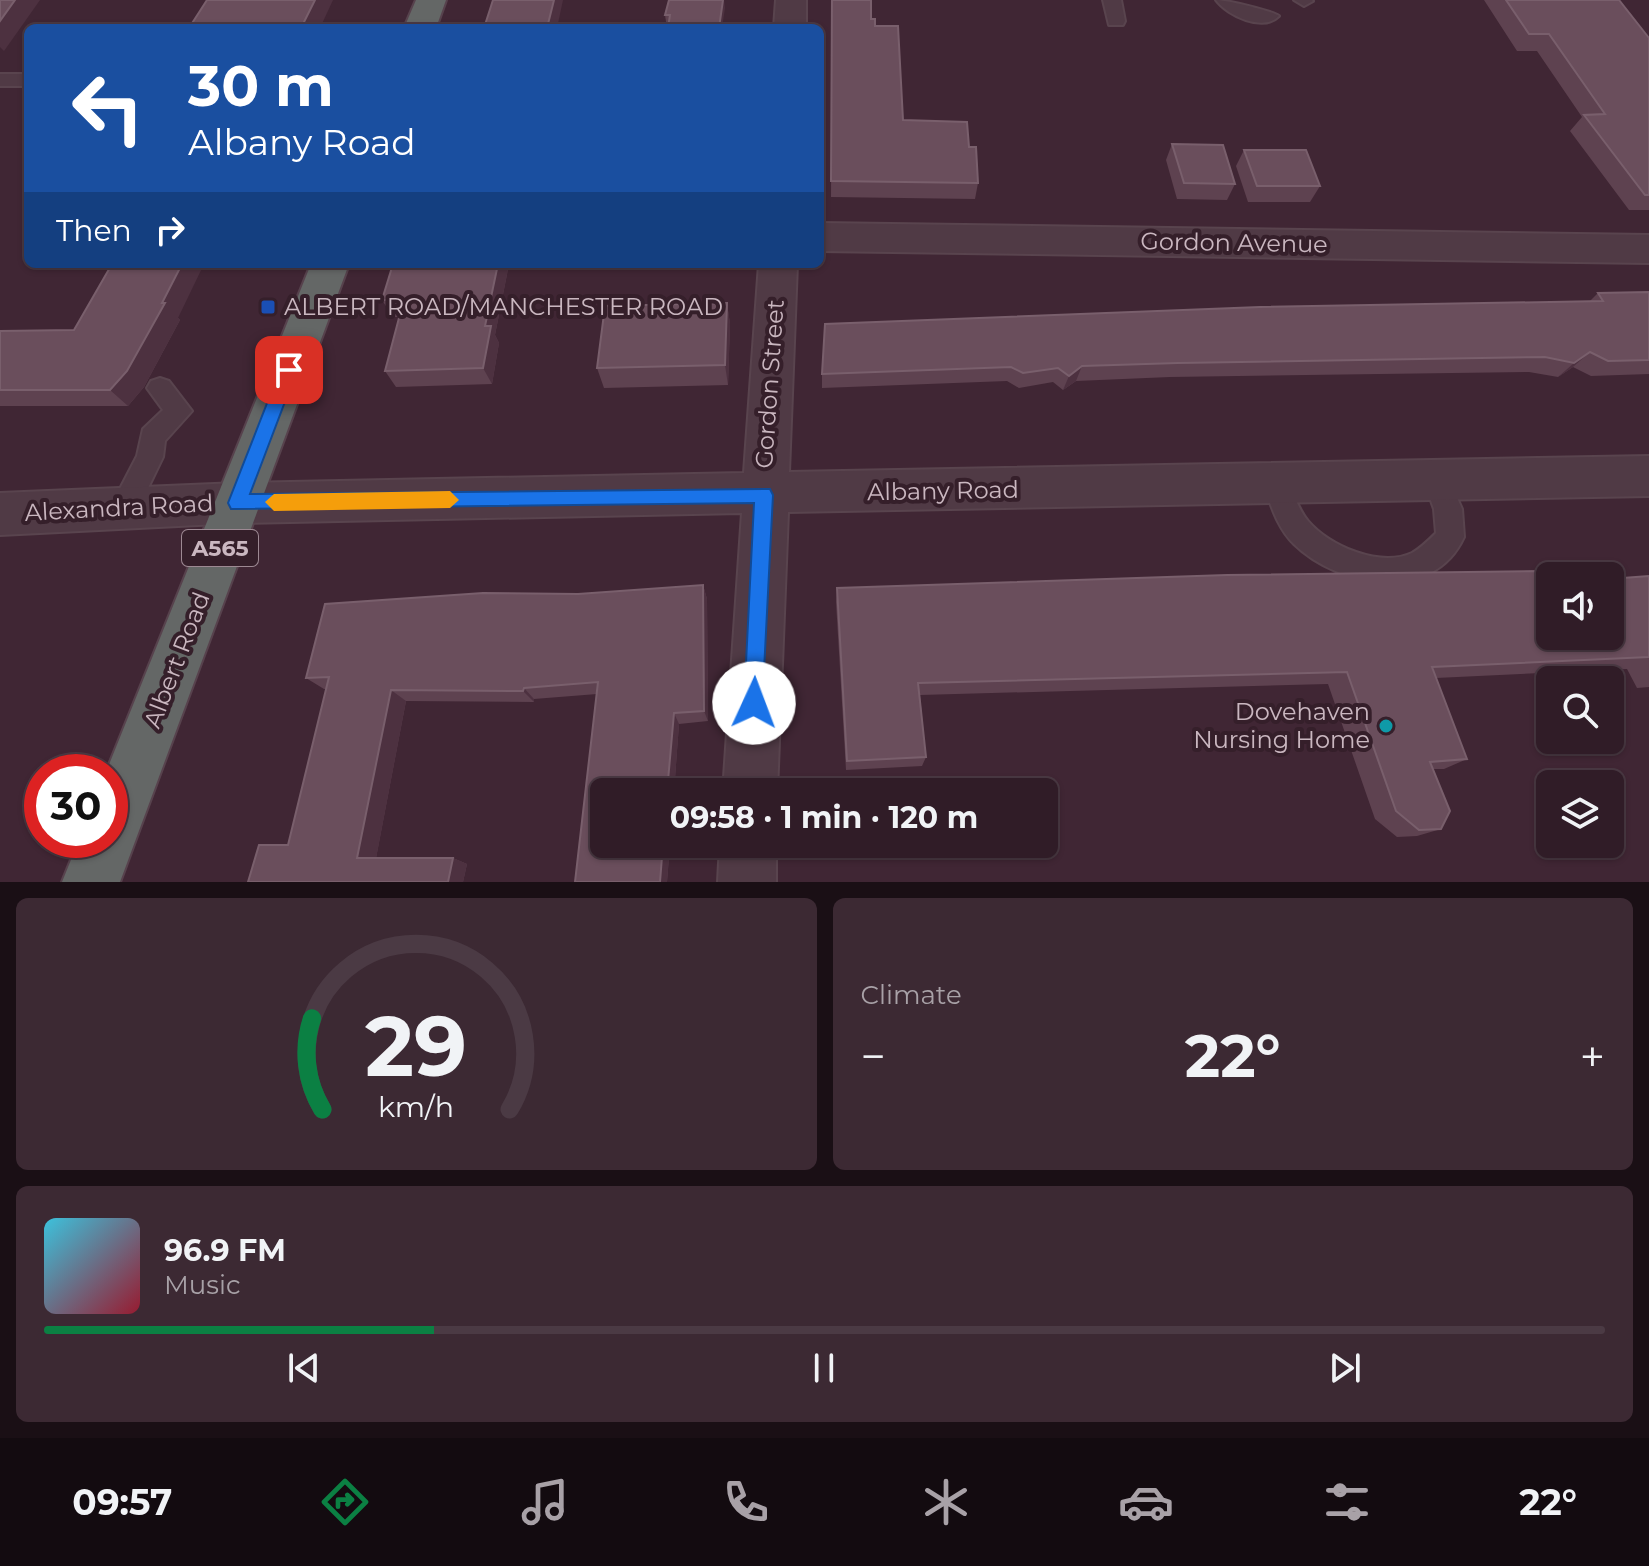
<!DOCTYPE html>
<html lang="en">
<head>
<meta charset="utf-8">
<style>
	:root { --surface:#301c27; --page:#3c2933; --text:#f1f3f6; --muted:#a8a1a7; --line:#4b3a44; --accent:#0b8043 }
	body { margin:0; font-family:Montserrat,sans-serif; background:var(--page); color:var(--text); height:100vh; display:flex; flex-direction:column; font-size:30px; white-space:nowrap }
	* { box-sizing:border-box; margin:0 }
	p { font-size:26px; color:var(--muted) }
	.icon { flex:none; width:44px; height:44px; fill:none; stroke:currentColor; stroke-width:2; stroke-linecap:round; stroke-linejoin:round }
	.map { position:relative; height:882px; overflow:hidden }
	.drawer { display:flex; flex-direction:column; gap:16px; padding:16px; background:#1a0f15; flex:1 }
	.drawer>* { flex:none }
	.hud { position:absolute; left:24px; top:24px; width:800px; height:244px; border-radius:12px; box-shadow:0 2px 6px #0004,0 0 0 2px var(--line); background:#1a4fa0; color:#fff; overflow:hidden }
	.fabs { position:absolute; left:1536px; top:562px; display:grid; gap:16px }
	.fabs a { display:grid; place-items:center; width:88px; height:88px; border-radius:12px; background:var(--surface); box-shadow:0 2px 6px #0004,0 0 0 2px var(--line); font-size:40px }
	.speed { position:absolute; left:24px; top:754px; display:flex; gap:16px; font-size:40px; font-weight:700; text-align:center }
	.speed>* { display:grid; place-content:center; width:104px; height:104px; border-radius:50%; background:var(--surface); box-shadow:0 2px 6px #0004,0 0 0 2px var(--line); line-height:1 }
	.speed .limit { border:12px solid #d22; background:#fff; color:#111 }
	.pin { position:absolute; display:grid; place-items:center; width:68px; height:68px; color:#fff; margin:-34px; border-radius:16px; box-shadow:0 4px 12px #0006 }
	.me { position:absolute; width:88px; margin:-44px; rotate:2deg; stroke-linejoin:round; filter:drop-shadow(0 0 6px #0008) }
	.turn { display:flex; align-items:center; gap:28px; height:168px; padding:0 32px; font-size:36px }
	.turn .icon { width:104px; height:104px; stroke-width:2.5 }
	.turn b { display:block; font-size:56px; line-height:68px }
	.then { display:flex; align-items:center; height:76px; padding:0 32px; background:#0003; gap:16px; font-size:30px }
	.big { font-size:60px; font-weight:700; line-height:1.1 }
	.drawer .tile { flex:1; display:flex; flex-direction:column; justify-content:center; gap:12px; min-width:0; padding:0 28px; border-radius:12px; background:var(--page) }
	.drawer .dial { align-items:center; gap:0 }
	.dial svg { height:208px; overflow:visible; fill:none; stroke:var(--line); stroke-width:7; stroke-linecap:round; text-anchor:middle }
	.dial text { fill:var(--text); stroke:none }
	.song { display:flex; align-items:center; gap:24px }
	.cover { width:96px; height:96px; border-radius:12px; background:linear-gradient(135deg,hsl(190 70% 55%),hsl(350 70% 35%)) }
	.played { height:8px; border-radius:4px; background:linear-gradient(90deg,var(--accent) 25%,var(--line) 25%) }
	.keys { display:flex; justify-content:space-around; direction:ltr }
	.heat { display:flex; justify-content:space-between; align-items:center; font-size:44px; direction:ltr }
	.drawer .tiles { flex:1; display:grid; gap:16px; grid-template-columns:1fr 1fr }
	.tile:last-child { grid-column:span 2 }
	.trip { position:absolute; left:590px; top:778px; width:468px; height:80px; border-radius:12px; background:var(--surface); box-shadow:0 2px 6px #0004,0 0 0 2px var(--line); font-weight:700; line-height:80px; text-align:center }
	.menu { display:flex; height:128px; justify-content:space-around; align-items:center; background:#130b10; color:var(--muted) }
	.menu .icon { width:56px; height:56px }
	.menu .on { color:var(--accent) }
	.menu b { font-size:36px; color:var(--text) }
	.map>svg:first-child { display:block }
</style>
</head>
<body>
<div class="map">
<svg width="1649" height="882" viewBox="0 0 1649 882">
	<rect width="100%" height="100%" fill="#402634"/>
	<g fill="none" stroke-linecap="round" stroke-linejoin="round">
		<g stroke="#59444e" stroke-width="4">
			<g id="service">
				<path d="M1103 0H1121L1125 21 1123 25H1109Z"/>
				<path d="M1216 0C1226 0 1273 11 1279 16 1263 32 1228 16 1216 0Z"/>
				<path d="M1294 0H1312L1313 1 1304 6Z"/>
				<rect x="0" y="74" width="28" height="12"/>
				<path d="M160 378 169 381 192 411 165 441 163 457 134 517 124 520 114 517 110 508 137 456 143 429 163 410 147 388 151 381Z"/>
				<path d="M1437 469 1446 473 1462 509 1464 537C1433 605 1338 587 1294 544 1277 528 1271 504 1263 484L1267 476 1276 472 1285 476C1293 491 1297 508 1308 521 1329 546 1380 568 1412 553 1421 548 1429 540 1436 533L1434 509 1424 481 1428 473Z"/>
			</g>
		</g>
		<g stroke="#59444e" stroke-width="4">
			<g id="minor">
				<path d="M776 0H806V28H774Z"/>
				<path d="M820 223 1649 235V263L820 251Z"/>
				<path d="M759 264H797L789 472 1649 456V496L788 512 777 792H723L742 513 238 523 0 535V493L238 483 744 473Z"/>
				<path d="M720 844H776V882H718Z"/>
			</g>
		</g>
		<g stroke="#57424d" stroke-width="4">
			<g id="trunk">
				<path d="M416 0H446L436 28H404Z"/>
				<path d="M311 264H349L120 882H62L79 840H110V772H106Z"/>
			</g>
		</g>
		<use href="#service" fill="#503a45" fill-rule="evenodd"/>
		<use href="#minor" fill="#503a45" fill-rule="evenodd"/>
		<use href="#trunk" fill="#646766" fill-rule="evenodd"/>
	</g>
	<g fill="#5e4250">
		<path d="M832 0 871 19 903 120 969 147 978 183 975 199 831 197Z"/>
		<path d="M1484 0H1619L1649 38V210H1629L1570 131 1582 117 1537 51H1517Z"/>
		<path d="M725 8 667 28 665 15Z"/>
		<path d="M1172 144 1235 184 1227 200 1177 199 1166 160Z"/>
		<path d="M1244 150 1320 186 1310 202H1248L1236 166Z"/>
		<path d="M393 264H509L495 335 499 343 492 384 396 387 385 371 399 317H393L382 300Z"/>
		<path d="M1649 292V374L1591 376 1573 367 1558 377 1529 372 1170 377 1076 381 1063 390 1053 382 1019 388 1007 381 822 388V374L1590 301 1598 293Z"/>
		<path d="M727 303 730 324 728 385 604 388 597 368Z"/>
		<path d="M178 318 180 320 144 387 128 406H0V331L74 330Z"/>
		<path d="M1649 576V687L1637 688 1627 669 1436 678 1467 759 1444 769H1433L1441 829 1417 836 1397 837 1375 819 1328 684 920 695 926 757 922 766 846 770 836 602 837 588 1548 584Z"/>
		<path d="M703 585 707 599 708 721 679 724 674 792H604V844H670L667 882H575L597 694 534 699V702L406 701 376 858H453L467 864 463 882H248L259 845H288L326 689H324L306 678 325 604 483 593 578 594Z"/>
	</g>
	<g fill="#4d3140">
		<path d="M15 0H40L4 51 0 47V21Z"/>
		<path d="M315 0H333L320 28H301Z"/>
		<path d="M554 0H563L557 28H547Z"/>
		<path d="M723 0H724L725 8 722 28H719Z"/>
		<path d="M182 264H204L178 318 180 320 144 387 128 406 110 390Z"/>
		<path d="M498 264H509L495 335 499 343 492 384 483 368 485 326Z"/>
		<path d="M727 303 730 324 728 385 725 365Z"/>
		<path d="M1590 352 1573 367 1558 377 1574 363Z"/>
		<path d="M1082 366 1076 381 1063 390 1069 376Z"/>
		<path d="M703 585 707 599 708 721 704 711Z"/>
		<path d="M524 688 534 699V702L523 691Z"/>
		<path d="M391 690 406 701 375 864 357 858Z"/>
		<path d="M674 713 679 724 674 792H667Z"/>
		<path d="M663 844H670L667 882H660Z"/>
		<path d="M453 858 467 864 463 882H448Z"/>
	</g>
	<g fill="#6a4e5c" stroke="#795f6c" stroke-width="2">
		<path d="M0 0H15L0 21Z"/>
		<path d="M207 0H315L301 28H189Z"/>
		<path d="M493 0H554L547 28H484Z"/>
		<path d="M669 0H723L719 28H668L670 15H665Z"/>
		<path d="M832 0H871V19H875V26H898L903 120 967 122 969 147H976L978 183 831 181Z"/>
		<path d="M1506 0H1619L1649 38V195H1645L1584 115 1605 114 1549 34H1529Z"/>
		<path d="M1172 144 1223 145 1235 184 1184 183Z"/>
		<path d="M1244 150H1306L1320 186H1257Z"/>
		<path d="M112 264H182L162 303H165L127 371 110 390H0V331L74 330Z"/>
		<path d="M393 264H498L485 326H491L483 368 385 371 404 299 382 300Z"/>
		<path d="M1649 292V360L1608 361 1590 352 1574 363 1545 357 1178 363 1082 366 1069 376 1058 368 1023 373 1011 367 822 374 825 324 1260 307 1603 301 1598 293Z"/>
		<path d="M727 303 725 365 597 368 605 306Z"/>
		<path d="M1541 571 1548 584 1550 583V636H1610V579L1649 576V657L1432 667 1467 759 1430 762 1450 811 1441 829 1419 830 1396 811 1347 672 918 683 926 757 847 761 837 588 1227 575Z"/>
		<path d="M703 585 704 711 674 713 667 792H604V844H663L660 882H575L598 682 524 688 523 691 391 690 357 858H453L448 882H248L259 845H288L329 677 306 678 325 604 483 593 578 594Z"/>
	</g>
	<path fill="#1a73e8" stroke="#114b97" stroke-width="2" d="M289 363 297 370 250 494 770 489 773 495 762 710 754 714 747 710 744 703 754 503 231 509 228 503 280 370Z"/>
	<path fill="#f59e0b" d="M450 491 459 500 450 508 274 511 265 502 274 494Z"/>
	<rect fill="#1a4fb4" stroke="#351f2a" stroke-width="3" x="260" y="299" width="16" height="16" rx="4"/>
	<circle fill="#0f9aa8" stroke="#351f2a" stroke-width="3" cx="1386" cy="726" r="8"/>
	<g text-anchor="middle" stroke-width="8" stroke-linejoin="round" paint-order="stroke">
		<rect fill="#351f2a" stroke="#9d8993" stroke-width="2" x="182" y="530" width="76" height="36" rx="6"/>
		<g font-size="22" font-weight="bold" fill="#cab7c0">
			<text x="220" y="556">A565</text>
		</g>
		<g font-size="24" fill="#cab7c0" stroke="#351f2a">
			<text transform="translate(1234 243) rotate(1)" y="8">Gordon Avenue</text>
			<text transform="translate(770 384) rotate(-86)" y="8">Gordon Street</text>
			<text transform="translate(943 491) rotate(-1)" y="8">Albany Road</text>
			<text transform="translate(119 508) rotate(-3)" y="8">Alexandra Road</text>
			<text transform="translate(177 660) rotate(-69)" y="8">Albert Road</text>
		</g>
		<g font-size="24" fill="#cab7c0" stroke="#351f2a" text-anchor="start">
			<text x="284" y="315">ALBERT ROAD/MANCHESTER ROAD</text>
			<text x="1370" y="720" text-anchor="end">Dovehaven<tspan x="1370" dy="28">Nursing Home</tspan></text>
		</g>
	</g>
</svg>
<div class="fabs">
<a><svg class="icon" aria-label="sound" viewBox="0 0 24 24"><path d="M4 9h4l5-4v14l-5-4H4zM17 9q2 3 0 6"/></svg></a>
<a><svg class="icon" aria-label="search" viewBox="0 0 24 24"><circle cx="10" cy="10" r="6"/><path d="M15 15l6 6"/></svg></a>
<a><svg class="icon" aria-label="layers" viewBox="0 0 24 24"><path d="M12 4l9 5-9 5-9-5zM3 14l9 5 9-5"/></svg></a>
</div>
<div class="speed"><div class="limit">30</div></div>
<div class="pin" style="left:289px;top:370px;background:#d93025"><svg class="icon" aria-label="arrive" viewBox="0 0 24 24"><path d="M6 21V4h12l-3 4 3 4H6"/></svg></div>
<svg class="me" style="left:754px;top:703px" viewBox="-20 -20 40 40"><circle r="19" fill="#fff"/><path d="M0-13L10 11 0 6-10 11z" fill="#1a73e8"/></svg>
<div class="trip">09:58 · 1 min · 120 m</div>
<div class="hud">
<div class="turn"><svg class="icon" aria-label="left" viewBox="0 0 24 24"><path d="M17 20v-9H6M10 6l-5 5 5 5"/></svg><div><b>30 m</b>Albany Road</div></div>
<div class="then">Then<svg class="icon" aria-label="right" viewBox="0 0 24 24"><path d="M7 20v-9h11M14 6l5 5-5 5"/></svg></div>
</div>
</div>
<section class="drawer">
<div class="tiles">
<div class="tile dial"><svg viewBox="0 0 100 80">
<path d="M14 69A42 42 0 1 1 86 69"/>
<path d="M14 69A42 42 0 0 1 10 34" stroke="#0b8043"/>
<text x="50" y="56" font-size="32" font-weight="700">29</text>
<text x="50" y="72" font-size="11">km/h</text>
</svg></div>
<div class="tile"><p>Climate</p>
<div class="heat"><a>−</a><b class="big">22°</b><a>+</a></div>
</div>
<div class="tile">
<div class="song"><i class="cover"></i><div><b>96.9 FM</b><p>Music</p></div></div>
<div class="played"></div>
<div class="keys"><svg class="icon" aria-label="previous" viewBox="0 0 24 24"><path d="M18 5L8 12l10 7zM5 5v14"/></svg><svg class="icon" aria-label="pause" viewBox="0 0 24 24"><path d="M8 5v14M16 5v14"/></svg><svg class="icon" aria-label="next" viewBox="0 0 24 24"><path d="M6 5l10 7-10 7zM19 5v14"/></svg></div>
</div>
</div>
</section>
<nav class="menu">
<b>09:57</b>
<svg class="icon on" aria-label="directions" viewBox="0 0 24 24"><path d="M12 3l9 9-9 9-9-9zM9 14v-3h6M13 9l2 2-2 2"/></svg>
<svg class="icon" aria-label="music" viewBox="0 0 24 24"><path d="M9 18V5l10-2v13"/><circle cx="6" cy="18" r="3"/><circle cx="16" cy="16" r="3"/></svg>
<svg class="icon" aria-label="phone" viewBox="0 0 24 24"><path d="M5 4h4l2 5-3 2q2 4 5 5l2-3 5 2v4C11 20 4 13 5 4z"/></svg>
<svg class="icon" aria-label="climate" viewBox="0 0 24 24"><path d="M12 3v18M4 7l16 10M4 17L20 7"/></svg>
<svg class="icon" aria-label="car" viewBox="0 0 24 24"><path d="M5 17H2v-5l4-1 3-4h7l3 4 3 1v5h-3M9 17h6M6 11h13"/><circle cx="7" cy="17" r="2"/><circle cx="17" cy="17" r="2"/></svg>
<svg class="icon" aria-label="filters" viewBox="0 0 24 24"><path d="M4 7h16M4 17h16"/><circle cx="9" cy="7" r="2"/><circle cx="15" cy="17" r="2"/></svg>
<b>22°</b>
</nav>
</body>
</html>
